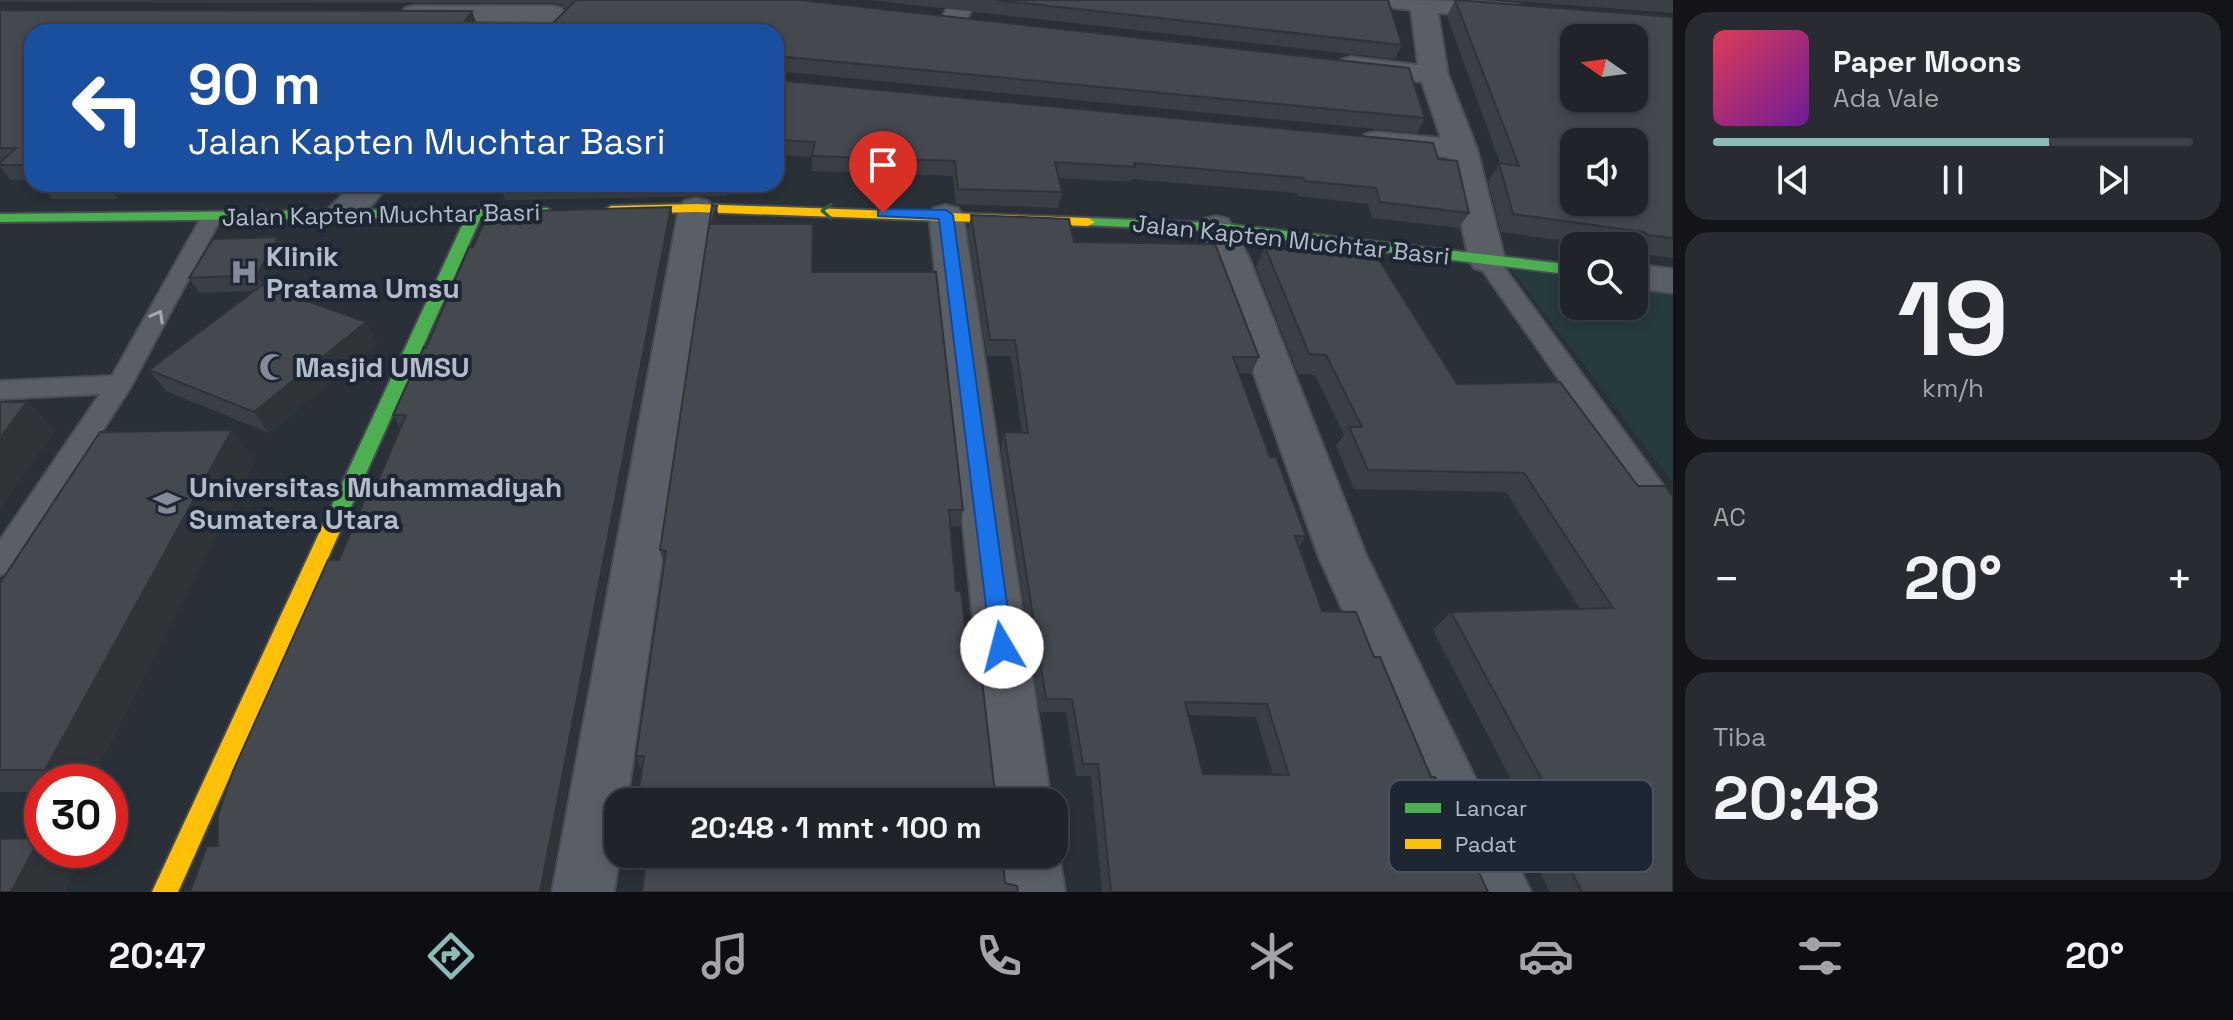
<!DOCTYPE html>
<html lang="id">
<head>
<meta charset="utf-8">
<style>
	:root { --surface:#20242a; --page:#282c32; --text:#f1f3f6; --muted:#a2a4a8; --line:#3d4147; --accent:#8bbbb9 }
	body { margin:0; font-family:"Space Grotesk",sans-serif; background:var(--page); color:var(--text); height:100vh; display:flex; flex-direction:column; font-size:30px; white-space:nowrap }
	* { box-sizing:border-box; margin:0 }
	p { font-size:26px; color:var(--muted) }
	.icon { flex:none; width:44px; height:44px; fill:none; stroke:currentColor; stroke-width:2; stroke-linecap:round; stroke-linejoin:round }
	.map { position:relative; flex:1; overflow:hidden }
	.sheet { display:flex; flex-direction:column; gap:12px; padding:12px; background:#121417; width:560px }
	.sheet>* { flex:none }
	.hud { position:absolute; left:24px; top:24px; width:760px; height:168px; border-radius:24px; box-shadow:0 4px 12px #0003,0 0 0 2px var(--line); background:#1a4fa0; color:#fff; overflow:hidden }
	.needle { width:52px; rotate:284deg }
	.controls { position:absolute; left:1560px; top:24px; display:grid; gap:16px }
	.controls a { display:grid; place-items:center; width:88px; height:88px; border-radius:16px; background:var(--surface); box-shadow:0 4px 12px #0003,0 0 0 2px var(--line); font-size:40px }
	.speed { position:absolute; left:24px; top:764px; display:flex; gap:16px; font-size:40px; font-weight:700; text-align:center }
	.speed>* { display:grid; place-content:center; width:104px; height:104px; border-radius:50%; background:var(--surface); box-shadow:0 4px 12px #0003,0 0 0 2px var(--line); line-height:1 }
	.speed .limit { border:12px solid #d22; background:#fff; color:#111 }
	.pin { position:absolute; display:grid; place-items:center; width:68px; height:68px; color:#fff; margin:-82px -34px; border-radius:50% 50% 50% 0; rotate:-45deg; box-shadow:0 0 8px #0007 }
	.pin .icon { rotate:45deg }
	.me { position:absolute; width:88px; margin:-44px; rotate:352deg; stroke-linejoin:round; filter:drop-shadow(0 0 6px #0008) }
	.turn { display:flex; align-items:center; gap:28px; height:168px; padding:0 32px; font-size:36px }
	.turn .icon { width:104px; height:104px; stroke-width:2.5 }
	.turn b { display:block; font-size:56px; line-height:68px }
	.big { font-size:60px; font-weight:600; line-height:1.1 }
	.sheet .card { flex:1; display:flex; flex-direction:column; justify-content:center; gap:12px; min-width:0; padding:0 28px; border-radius:24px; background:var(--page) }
	.sheet .dial { align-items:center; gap:0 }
	.dial b { font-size:104px; line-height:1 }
	.song { display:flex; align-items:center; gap:24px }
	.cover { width:96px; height:96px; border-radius:12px; background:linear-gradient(135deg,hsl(350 70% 55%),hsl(280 70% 35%)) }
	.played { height:8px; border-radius:4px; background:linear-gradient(90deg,var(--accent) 70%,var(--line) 70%) }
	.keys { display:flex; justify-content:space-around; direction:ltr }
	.heat { display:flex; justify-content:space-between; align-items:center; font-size:44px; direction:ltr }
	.trip { position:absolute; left:604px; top:788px; width:464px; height:80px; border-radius:24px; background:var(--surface); box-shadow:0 4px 12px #0003,0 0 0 2px var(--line); font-weight:600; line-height:80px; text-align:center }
	.menu { display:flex; height:128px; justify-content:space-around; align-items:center; background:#0d0e11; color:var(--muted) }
	.menu .icon { width:56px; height:56px }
	.menu .active { color:var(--accent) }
	.menu b { font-size:36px; color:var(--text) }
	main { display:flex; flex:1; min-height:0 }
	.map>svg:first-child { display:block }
</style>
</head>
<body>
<main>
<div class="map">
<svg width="1673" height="892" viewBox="0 0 1673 892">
	<rect width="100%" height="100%" fill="#2a3038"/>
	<path fill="#273a3e" d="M1512 270 1574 277V306H1634V284L1673 288V483Z"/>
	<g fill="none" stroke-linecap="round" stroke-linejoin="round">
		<g stroke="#484c53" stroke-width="4">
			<g id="lane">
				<path d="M211 212 221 218 129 390 10 572 0 575V540L100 394 0 399V381L112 376 201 218Z"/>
				<path d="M1487 253 1495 255 1673 499V531L1663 528 1479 265 1476 260 1479 255Z"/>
			</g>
		</g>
		<g stroke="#484c53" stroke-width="4">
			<g id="street">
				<path d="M951 0H977L963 26H945L941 20Z"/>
				<path d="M1368 0C1417 0 1472 0 1520 5L1524 11 1520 17 1511 19 1438 13 1448 75 1477 149 1505 260 1500 268 1487 272 1474 268 1469 260 1447 157 1376 150 1365 148 1360 141 1365 134 1376 132 1441 138 1422 82 1351 75 1341 72 1337 66 1341 60 1351 57 1418 65 1411 10 1372 5Z"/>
				<path d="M414 6H552L561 8 565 14 561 20 552 22 405 20 401 14 405 8Z"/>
				<path d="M353 184H389C375 204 353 228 328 221L323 214Z"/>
				<path d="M696 198 708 201 713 208 627 802H618L620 854 614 892H552L679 208 684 201Z"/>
				<path d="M946 205 958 208 963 215 1051 802H993L929 215 934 208Z"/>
				<path d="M1216 216 1228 219 1249 258 1366 555 1531 892H1468L1318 555 1213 258 1198 227 1204 219Z"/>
				<path d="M1634 264 1673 269V293L1634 288Z"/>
				<path d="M1054 841 1059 854 1065 892H1003L999 854H1054Z"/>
			</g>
		</g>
		<g stroke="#484c53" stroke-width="4">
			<g id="fast">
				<path d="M547 208 554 212 552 215 481 217 341 529 338 535 331 537 324 535 321 529 466 217 0 222V214Z"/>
				<path d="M1088 218 1216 223 1574 265V275L1216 231 1083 225V219Z"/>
			</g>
		</g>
		<g stroke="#484c53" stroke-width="4">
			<g id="slow">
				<path d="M696 204 1088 218 1095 222 1088 226 696 212 611 214 604 210 611 206Z"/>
				<path d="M331 521 338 523 341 529 178 892H152L321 529 324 523Z"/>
			</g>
		</g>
		<use href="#lane" fill="#5a5e66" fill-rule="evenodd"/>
		<use href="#street" fill="#5a5e66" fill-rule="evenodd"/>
		<use href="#fast" fill="#4caf50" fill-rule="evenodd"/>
		<use href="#slow" fill="#ffc107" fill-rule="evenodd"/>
	</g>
	<g fill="#3a3f45" fill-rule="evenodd">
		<path d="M0 0H800L1425 118 1417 133 776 71V32L566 10 562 5 552 3 0 2Z"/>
		<path d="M869 0H1388L1402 45 1395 59Z"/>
		<path d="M1455 0 1673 17V258L1634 253V246H1604L1501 232 1488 181 1500 163 1447 16Z"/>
		<path d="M1500 0H1673V13Z"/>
		<path d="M0 10 472 11 477 25 32 32V180H11L0 167Z"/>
		<path d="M776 80 1438 159 1469 213 1459 228 1372 218 1368 204 1298 196 1297 193 1132 179 1130 182 1058 178 1062 192 1058 208 956 204 953 176 812 171V157L776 155Z"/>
		<path d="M40 184H131L118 199H52Z"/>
		<path d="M218 184H298L293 192H223Z"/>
		<path d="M500 184H731L727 196 505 200Z"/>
		<path d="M712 205 719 222 718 224H813V272L963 510 960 526H950L641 768 636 756 664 565 660 550Z"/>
		<path d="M671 207 673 222 549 892 218 846 339 560 377 483 401 429 393 415 473 247Z"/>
		<path d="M971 215 1074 242 1259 357 1251 374 1239 373 1270 457 1306 536 1299 547 1322 611 1374 657 1488 892H1102L1091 776H1076L1066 712H1040L1001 448 1004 432 1022 433 1011 356H987L968 231ZM1188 715 1256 717 1273 775 1203 774Z"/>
		<path d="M278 237 287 252 268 287 377 343 269 433 166 391 149 370 255 291 199 293 189 278Z"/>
		<path d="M1265 247 1285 250 1457 384 1638 486 1673 892H1550L1535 861 1550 854 1433 630 1451 612 1580 609 1506 492 1354 489 1336 446 1344 435 1315 375 1298 374 1256 267Z"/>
		<path d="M255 460 90 782H42V792H0V583Z"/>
	</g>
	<g fill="#303338">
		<path d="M472 11 477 25 472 32H457Z"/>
		<path d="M107 184H131L118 199Z"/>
		<path d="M289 184H298L293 192Z"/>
		<path d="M726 184H731L727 196Z"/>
		<path d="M717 206 719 222 713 241 711 224Z"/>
		<path d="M671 207 673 222 549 892H540Z"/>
		<path d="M278 237 287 252 266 290 257 275Z"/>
		<path d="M366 322 377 343 269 433 254 412Z"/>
		<path d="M27 402 56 430 0 508V438Z"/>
		<path d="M232 430 255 460 90 782H66L45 770Z"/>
		<path d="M40 838 42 839V850H65L82 858 65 892H11Z"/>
	</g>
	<g fill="#444950" stroke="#303338" stroke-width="2" fill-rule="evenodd">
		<path d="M576 0H800L1409 68 1425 118 776 56V32H544Z"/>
		<path d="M996 0H1388L1402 45Z"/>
		<path d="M1455 0 1673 17V238L1647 235 1644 232 1513 214 1499 163 1519 166ZM1574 38H1634V98H1574ZM1574 142H1634V202H1574Z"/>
		<path d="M0 10 472 11 457 32H32V165H0V163L16 148H0Z"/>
		<path d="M776 80 1433 143 1438 159 1457 161 1469 213 1380 202 1376 188 1305 181 1304 178 1134 163 1135 167 1055 162 1062 192 958 189 955 161 812 156 815 142 776 140Z"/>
		<path d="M712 205 717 206 711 224H813L812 272H936L963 510H949L956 591H961L970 671H981L996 802H637L644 756H636L666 551 660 550Z"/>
		<path d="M671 207 540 892H190L207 846H218V815L233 771 328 560H339L372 483H377L406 415H393L424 347 426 348 469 247H473L489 212Z"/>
		<path d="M971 215 1069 219 1074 242 1215 244 1259 357H1233L1270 457H1276L1306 536H1295L1322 611 1356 612 1374 657H1380L1431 777H1435L1488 892H1111L1098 764H1083L1072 699H1046L1004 432 1028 433 1015 340H990ZM1185 702 1267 704 1289 775 1203 774Z"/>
		<path d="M278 237 257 275 189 278 213 239Z"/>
		<path d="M1265 247H1283L1285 250 1372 249 1457 384 1560 382 1638 486H1665L1673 497V892H1582L1560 849 1579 848 1451 612 1613 608 1524 473 1368 470 1349 427H1362L1326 355 1309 354Z"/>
		<path d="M262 285 366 322 254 412 149 370Z"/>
		<path d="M0 402H27L0 438Z"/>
		<path d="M232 430 45 770H0V583L100 432Z"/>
		<path d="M40 838 11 892H0V839Z"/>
		<path d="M647 854H1002L1005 883 1017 886 1018 892H642Z"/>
	</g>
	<defs><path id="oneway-chevron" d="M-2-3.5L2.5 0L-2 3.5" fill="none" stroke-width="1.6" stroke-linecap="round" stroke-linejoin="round" transform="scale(2)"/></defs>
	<use stroke="#305d3f" href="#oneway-chevron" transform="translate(827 211) rotate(-178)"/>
	<use stroke="#a2a9b5" href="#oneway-chevron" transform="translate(158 316) rotate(-61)"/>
	<path fill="#1a73e8" stroke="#114b97" stroke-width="2" d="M883 209 946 210 953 215 1013 647 1010 654 1002 657 995 654 991 647 939 219 878 216V210Z"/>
	<defs>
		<g id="hospital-bare" transform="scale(2.16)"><path d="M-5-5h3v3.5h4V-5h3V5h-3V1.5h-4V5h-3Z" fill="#848b96" stroke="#1d2633" stroke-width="2.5" paint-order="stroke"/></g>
		<g id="mosque-bare" transform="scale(2.16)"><path d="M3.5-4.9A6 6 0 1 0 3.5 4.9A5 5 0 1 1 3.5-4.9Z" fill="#848b96" stroke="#1d2633" stroke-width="2.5" paint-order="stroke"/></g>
		<g id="university-bare" transform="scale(2.16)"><path d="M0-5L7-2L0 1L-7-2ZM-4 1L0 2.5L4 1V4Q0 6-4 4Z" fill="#848b96" stroke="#1d2633" stroke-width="2.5" paint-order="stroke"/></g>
	</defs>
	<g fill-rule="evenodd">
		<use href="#hospital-bare" x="244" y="272"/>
		<use href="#mosque-bare" x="273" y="367"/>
		<use href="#university-bare" x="167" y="503"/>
	</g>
	<g text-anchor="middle" stroke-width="8" stroke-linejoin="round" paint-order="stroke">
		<g font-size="24" fill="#b4bcc9" stroke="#1d2633">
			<text transform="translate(381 215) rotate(-1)" y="8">Jalan Kapten Muchtar Basri</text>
			<text transform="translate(1291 240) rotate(6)" y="8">Jalan Kapten Muchtar Basri</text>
		</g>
		<g font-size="28" font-weight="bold" fill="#b4bcc9" stroke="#1d2633" text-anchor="start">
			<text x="266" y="266">Klinik<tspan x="266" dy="32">Pratama Umsu</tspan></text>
			<text x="295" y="377">Masjid UMSU</text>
			<text x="189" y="497">Universitas Muhammadiyah<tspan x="189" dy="32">Sumatera Utara</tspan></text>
		</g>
	</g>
	<rect x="1389" y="780" width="264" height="92" rx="12" fill="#1d2633" stroke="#4a5360" stroke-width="2"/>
	<rect x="1405" y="803" width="36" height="10" fill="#4caf50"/>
	<rect x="1405" y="839" width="36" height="10" fill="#ffc107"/>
	<g font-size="22" fill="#b4bcc9">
		<text x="1455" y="816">Lancar</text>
		<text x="1455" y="852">Padat</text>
	</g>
</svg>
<div class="controls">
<a><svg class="needle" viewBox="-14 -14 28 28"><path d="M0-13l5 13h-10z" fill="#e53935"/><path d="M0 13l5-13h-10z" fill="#a2a4a8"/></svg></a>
<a><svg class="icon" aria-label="sound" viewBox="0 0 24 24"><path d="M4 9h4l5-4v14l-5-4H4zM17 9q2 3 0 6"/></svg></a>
<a><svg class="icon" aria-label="search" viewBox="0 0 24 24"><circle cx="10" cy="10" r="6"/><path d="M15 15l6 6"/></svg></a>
</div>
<div class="speed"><div class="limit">30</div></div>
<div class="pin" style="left:883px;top:213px;background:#d93025"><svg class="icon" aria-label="arrive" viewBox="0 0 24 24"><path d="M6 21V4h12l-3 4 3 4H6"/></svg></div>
<svg class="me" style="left:1002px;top:647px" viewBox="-20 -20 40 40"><circle r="19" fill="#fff"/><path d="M0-13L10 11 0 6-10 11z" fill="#1a73e8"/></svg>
<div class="trip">20:48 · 1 mnt · 100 m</div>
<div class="hud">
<div class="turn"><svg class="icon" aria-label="left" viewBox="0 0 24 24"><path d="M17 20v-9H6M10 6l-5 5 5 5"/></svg><div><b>90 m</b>Jalan Kapten Muchtar Basri</div></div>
</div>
</div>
<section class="sheet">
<div class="card">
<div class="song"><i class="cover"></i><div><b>Paper Moons</b><p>Ada Vale</p></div></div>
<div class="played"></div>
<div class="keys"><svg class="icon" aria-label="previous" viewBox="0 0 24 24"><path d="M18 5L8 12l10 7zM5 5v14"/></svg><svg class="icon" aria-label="pause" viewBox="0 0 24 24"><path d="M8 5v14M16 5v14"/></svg><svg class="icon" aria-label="next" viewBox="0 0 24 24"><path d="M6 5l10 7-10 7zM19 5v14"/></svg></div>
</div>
<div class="card dial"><b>19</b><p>km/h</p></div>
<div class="card"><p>AC</p>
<div class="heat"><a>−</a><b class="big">20°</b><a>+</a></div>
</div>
<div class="card"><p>Tiba</p><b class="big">20:48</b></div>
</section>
</main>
<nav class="menu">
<b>20:47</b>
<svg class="icon active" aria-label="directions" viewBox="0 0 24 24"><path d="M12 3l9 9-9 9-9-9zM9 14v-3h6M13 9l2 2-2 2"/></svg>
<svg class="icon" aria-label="music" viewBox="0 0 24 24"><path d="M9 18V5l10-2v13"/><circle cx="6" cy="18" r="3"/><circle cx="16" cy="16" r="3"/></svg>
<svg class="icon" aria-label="phone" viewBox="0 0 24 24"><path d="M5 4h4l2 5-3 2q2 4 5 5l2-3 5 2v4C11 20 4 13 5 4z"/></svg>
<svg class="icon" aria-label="climate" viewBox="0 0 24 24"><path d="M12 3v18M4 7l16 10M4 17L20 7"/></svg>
<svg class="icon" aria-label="car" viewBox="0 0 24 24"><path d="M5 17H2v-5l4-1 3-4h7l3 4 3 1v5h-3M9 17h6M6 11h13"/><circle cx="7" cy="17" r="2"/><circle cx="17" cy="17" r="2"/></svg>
<svg class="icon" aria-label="filters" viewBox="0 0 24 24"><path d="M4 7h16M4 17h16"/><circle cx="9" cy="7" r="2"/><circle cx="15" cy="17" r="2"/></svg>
<b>20°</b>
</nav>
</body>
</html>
